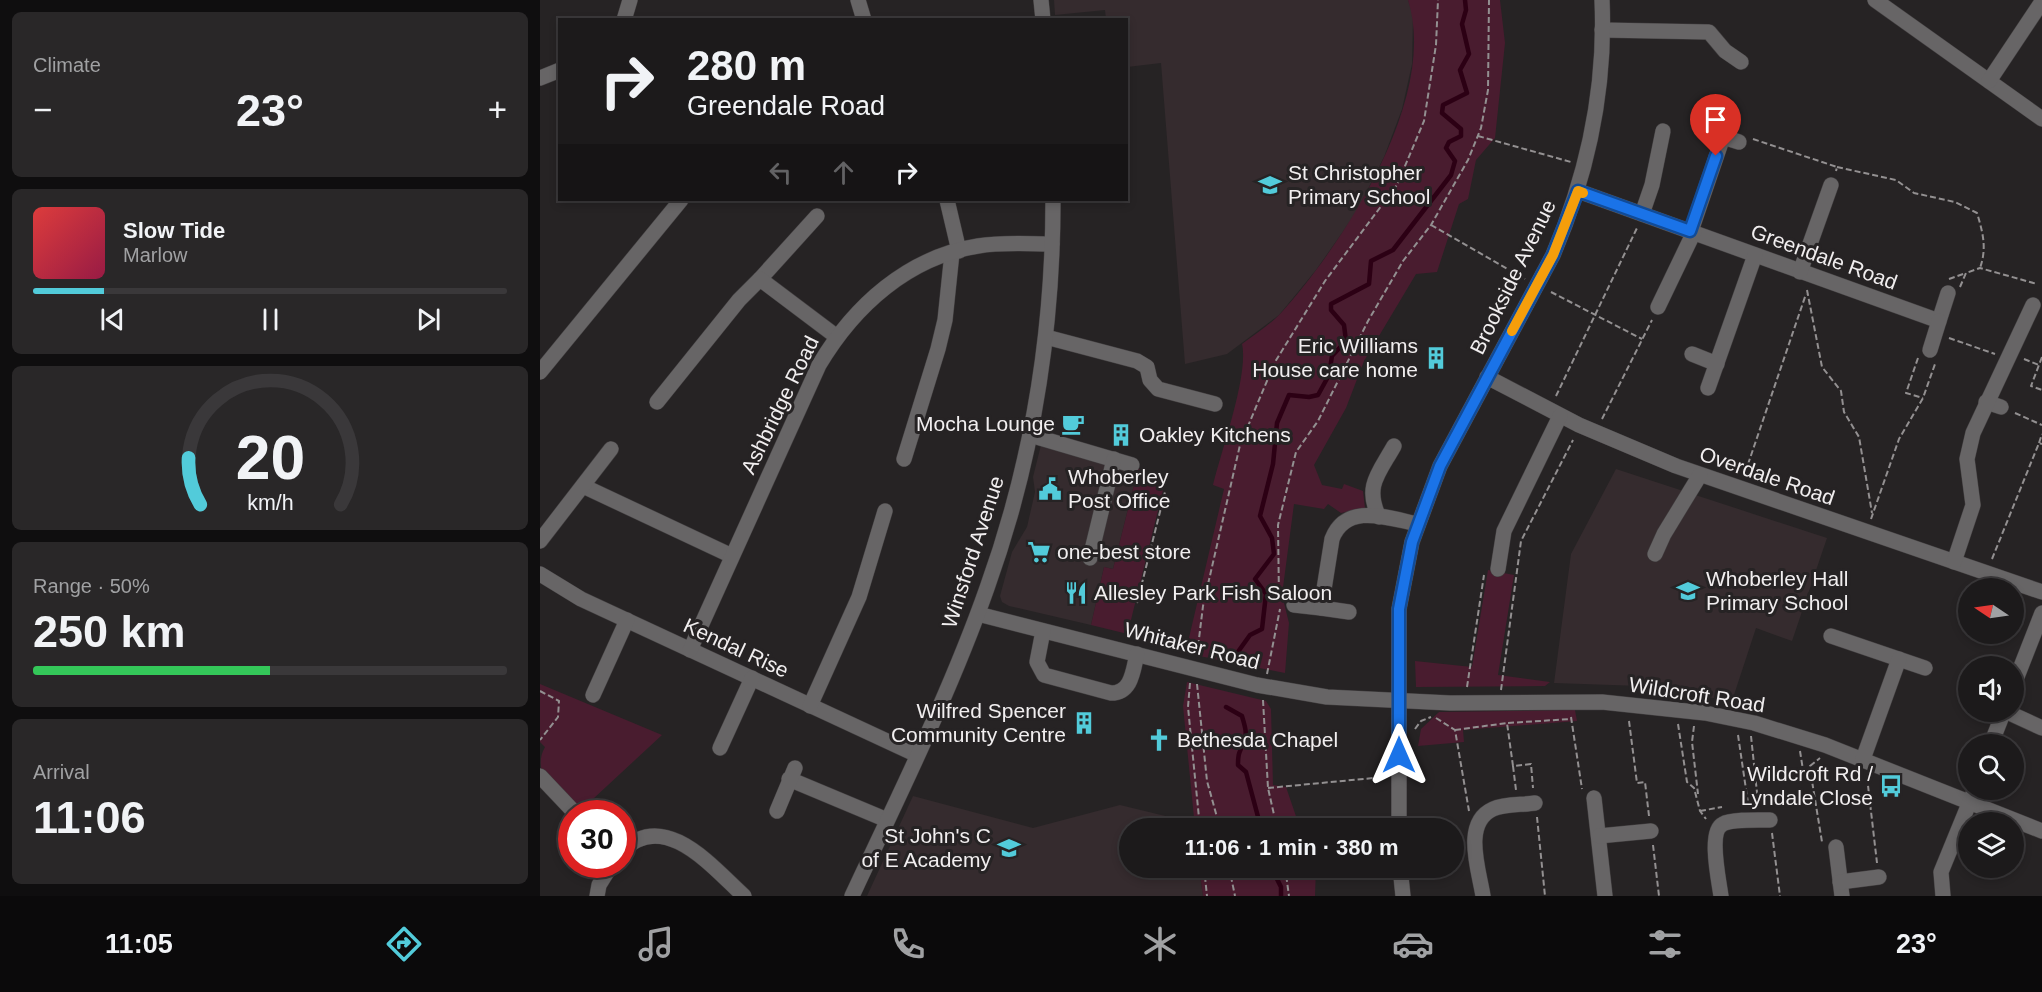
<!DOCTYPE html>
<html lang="en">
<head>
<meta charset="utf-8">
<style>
	:root { --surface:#1c1a1b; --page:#292728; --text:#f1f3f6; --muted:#a0a1a3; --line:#3a383a; --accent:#52cbda }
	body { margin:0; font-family:Helvetica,sans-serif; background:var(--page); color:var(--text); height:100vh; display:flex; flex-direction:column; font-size:22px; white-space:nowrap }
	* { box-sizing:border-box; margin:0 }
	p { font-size:20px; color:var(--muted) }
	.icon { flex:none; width:33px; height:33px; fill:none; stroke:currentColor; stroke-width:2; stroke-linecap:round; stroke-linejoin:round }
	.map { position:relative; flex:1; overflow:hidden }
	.drawer { display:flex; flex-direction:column; gap:12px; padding:12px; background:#0f0e0f; width:540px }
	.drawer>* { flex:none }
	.banner { position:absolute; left:18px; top:18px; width:570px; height:183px; border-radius:0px; box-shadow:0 3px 9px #0003,0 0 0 2px var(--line); background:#1c1a1b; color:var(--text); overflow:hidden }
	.needle { width:39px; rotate:283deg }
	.controls { position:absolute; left:1418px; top:578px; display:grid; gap:12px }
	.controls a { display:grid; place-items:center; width:66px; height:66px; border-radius:50%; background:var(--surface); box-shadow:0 3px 9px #0003,0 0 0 2px var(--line); font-size:30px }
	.speed { position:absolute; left:18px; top:800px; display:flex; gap:12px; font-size:30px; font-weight:700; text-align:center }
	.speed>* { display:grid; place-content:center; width:78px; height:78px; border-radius:50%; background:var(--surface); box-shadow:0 3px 9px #0003,0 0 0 2px var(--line); line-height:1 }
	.speed .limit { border:9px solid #d22; background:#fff; color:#111 }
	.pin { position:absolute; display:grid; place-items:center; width:51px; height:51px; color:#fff; margin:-62px -26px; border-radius:50% 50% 50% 0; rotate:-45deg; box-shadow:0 0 6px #0007 }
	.pin .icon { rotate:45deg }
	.me { position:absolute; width:66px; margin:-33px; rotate:0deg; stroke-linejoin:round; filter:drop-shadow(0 0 4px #0008) }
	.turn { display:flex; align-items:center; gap:21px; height:126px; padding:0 30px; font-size:27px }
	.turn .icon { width:78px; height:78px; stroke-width:2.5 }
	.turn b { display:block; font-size:42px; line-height:51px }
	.lanes { display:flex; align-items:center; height:57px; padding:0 30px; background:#0003; justify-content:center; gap:30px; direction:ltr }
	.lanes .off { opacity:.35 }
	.big { font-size:45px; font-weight:700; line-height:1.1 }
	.drawer .card { flex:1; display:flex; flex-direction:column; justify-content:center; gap:9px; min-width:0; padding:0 21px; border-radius:9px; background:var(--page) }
	.drawer .dial { align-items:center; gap:0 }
	.dial svg { height:156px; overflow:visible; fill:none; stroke:var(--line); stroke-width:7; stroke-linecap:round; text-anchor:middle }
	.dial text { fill:var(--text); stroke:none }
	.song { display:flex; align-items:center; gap:18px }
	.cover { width:72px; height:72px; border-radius:9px; background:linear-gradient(135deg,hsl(0 70% 55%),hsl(340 70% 35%)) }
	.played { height:6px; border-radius:3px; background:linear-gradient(90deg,var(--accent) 15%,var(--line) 15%) }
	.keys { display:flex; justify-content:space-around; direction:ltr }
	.heat { display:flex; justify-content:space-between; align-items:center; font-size:33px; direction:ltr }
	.charge { height:9px; border-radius:4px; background:linear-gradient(90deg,#34c759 50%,var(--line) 0) }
	.trip { position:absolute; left:579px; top:818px; width:345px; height:60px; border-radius:30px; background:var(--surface); box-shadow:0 3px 9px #0003,0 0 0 2px var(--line); font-weight:700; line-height:60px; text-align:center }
	.tabs { display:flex; height:96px; justify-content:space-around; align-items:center; background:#0b0a0b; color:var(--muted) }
	.tabs .icon { width:42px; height:42px }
	.tabs .active { color:var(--accent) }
	.tabs b { font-size:27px; color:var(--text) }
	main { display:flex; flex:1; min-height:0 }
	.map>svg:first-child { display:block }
</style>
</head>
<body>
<main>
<section class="drawer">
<div class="card"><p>Climate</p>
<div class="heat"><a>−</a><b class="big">23°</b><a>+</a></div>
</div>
<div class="card">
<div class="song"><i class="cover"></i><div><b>Slow Tide</b><p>Marlow</p></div></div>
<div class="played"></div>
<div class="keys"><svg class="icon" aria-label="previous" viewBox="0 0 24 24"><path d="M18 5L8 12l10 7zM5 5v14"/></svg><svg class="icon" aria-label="pause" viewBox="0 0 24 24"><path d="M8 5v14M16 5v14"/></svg><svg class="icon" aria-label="next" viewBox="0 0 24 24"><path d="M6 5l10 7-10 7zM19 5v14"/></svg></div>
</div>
<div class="card dial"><svg viewBox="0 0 100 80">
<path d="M14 69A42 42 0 1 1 86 69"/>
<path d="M14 69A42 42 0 0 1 8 45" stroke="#52cbda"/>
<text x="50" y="56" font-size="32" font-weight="700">20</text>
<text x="50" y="72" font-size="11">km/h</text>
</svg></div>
<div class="card"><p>Range · 50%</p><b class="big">250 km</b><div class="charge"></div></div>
<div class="card"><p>Arrival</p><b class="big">11:06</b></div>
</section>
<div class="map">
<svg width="1502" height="896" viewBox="0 0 1502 896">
	<rect width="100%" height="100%" fill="#262324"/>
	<g fill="#352b2e">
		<path d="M514 0H868L873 14 872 64 862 109 844 157 816 213 776 270 739 315 687 354 645 364 621 63 587 67 586 20 566 19 565 10 515 15Z"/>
		<path d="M501 445 598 469 573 569 564 567 551 625 469 606 462 602 460 596 472 552 487 527 495 492 493 477Z"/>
		<path d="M1076 469 1287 538 1252 641 1216 628 1192 701 1101 686 1014 683 1031 554Z"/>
		<path d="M373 796 493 828 580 805 654 823 655 828H590V867H659L663 896H327Z"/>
	</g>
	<g fill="#491c2f">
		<path d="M868 0H960L965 43 955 138 936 160 928 199 919 204 897 272 876 274 824 361 806 408 774 465 782 485 802 489 804 484 823 491 825 508 801 513 788 504 784 509 754 504 742 595 749 623 745 673 639 652V643L648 642 684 489 673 485C681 452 709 374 702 344 715 334 730 325 741 313 804 243 899 97 868 0Z"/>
		<path d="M598 469 626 478 589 628 623 636 620 647 609 644 600 637 551 625 564 567 573 569Z"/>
		<path d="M948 570 974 575 958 675 1010 682 1005 686 876 687 875 661 932 667Z"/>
		<path d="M647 682 726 701 731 709 733 785 746 787 760 828H655L643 706Z"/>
		<path d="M0 684 122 735 40 811 2 773C0 763 0 756 5 747L0 742Z"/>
		<path d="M1035 710 1037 721 923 730 924 742 878 746 881 729 899 712Z"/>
		<path d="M659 867H776L775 896H663Z"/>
	</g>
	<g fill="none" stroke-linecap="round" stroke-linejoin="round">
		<g stroke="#2c0014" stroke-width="4.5">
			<path d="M695 656 710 635 722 629 726 594 715 579 734 554 732 538 720 516 733 464 737 423 749 395 769 397 778 395 789 375 792 356 806 341 804 325 791 310V304L829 284 831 261 853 250 911 175 915 161 906 148 909 142 921 136V129L902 113 903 105 927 93 920 70 929 54 922 24 926 10 925 0"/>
			<path d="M686 707 702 716C704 724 708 733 704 741 700 753 698 751 698 765L706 772 721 828"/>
			<path d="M731 867 741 887V896"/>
		</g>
		<g stroke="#423f40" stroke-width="16">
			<g id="minor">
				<path d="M318 0 324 20"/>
				<path d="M501 0 503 20"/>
				<path d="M1335 0 1502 119"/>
				<path d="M84 20 90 0"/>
				<path d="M1062 30 1169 32 1185 51 1201 62"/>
				<path d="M0 78 20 70"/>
				<path d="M1449 81 1501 3"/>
				<path d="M1038 191 1399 321 1408 293"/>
				<path d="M407 200 419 251"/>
				<path d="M1102 214 1112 185 1123 131"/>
				<path d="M1151 231 1183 137 1199 142"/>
				<path d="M1260 272 1291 185"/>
				<path d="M220 279 277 216"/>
				<path d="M1118 307 1154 232"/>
				<path d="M506 337 597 361 607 367 610 380 618 389 675 404"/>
				<path d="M1390 350 1399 321"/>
				<path d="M1152 354 1177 364"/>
				<path d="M0 372 141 200"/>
				<path d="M947 377 1039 425 1136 466 1502 592"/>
				<path d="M1168 388 1215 255"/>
				<path d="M117 402 199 300 220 279 297 337"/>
				<path d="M1446 402 1461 407"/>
				<path d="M490 435 592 465"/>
				<path d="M364 459 398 349 405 320 412 253"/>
				<path d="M43 486 192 556"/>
				<path d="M839 517C824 486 839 473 854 446"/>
				<path d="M0 541 71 449"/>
				<path d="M1115 554 1124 534 1160 475"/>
				<path d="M550 558 574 459"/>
				<path d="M1414 562 1433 505 1427 459 1433 433 1493 305"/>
				<path d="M958 569 964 531 1020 416"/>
				<path d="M0 574 41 599 377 755"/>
				<path d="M754 605 781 608 792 539C806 502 848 518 878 524"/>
				<path d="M781 608 809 612"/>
				<path d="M438 614 717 685 787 697 910 703 1062 702 1165 713 1214 723 1285 745 1502 831"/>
				<path d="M503 631 497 662 504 675 571 693C592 693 593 670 597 654"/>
				<path d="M1291 636 1385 668"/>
				<path d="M150 650 279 365C314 306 368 257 438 246 462 242 488 244 512 244"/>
				<path d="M1473 687 1502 613"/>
				<path d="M53 695 87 620"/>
				<path d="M270 706 319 597 345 511"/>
				<path d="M1465 711 1502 728"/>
				<path d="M1451 744 1464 711"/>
				<path d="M180 748 212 678"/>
				<path d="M1323 759 1359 659"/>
				<path d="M0 776 35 813"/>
				<path d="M249 779 347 820"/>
				<path d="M1054 798 1065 896"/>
				<path d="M237 811 255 768"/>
				<path d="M859 828V609L872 542 900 466 1013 255C1048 173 1066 89 1062 0"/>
				<path d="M1059 836 1111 831"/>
				<path d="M1296 847 1302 896"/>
				<path d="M82 851C125 808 173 868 204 896"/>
				<path d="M860 867 863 896"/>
				<path d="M1300 882 1339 877"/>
				<path d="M57 896 59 885 72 864"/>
				<path d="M312 896C359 795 410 693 447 588 492 463 513 332 513 200"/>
				<path d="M943 896C939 870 922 823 953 809 964 804 982 805 995 803"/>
				<path d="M1181 896C1179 881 1168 831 1183 824 1191 819 1219 820 1230 820"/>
				<path d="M1403 896 1401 872 1435 789"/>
			</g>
		</g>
		<g stroke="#939091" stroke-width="2" stroke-dasharray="6 3" stroke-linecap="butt">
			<path d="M938 136 1031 162"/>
			<path d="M1213 139 1297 167 1296 171"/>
			<path d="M1297 167 1356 180 1374 193 1415 202 1437 213C1443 233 1447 248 1440 268"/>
			<path d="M891 225 985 279"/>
			<path d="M1409 279 1426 273"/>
			<path d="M1420 287 1426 273 1440 268 1497 284"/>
			<path d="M1267 290 1282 367 1301 391 1304 412 1319 437 1332 513"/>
			<path d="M1011 292 1102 339"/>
			<path d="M1409 338 1455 354"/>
			<path d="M1502 357 1491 386 1502 390"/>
			<path d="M1378 358 1366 393 1383 398"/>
			<path d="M1484 359 1499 365"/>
			<path d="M1016 396 1097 228"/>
			<path d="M1475 413 1502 425"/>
			<path d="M1062 419 1112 320"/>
			<path d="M1499 443 1502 434"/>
			<path d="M1205 473 1266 294"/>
			<path d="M1331 519 1359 439 1383 398 1395 364"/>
			<path d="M1452 559 1499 443 1502 444"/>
			<path d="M739 600 738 525 756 452 778 421 828 321 863 261 891 225 928 160 941 128 948 90 949 0"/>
			<path d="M597 603 625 492"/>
			<path d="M657 655 663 606 700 445 735 362 785 281 857 185 884 121 896 45 898 0"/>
			<path d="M727 674 740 609"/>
			<path d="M650 683 648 707 660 828"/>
			<path d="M657 684 667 781 680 828"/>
			<path d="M927 687 944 575"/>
			<path d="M961 690 981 541 1033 440"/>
			<path d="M0 691 19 701 18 717 0 740"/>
			<path d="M723 700 728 788 737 828"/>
			<path d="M1031 717 1042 789"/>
			<path d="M896 718 915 730 929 811"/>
			<path d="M1089 721 1097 783 1105 782 1109 816"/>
			<path d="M968 723 1031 719"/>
			<path d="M1138 724 1147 782 1154 788 1160 811 1166 819"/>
			<path d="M1154 726 1152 742 1158 794"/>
			<path d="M875 729 881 721 891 717"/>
			<path d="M915 730 967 723 973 766 991 764 993 788"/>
			<path d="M1198 735 1208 803"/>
			<path d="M1211 736 1218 802"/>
			<path d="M1260 751 1263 770 1271 775 1282 842"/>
			<path d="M973 766 976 790"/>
			<path d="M1271 775 1270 766 1280 758"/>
			<path d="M1327 777 1337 863"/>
			<path d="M728 788 844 777"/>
			<path d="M1200 805 1228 802V807"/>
			<path d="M1160 811 1182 807"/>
			<path d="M997 817 1005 896"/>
			<path d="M1232 833 1240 896"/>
			<path d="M1113 845 1119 896"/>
			<path d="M664 867 667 896"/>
			<path d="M689 867 695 896"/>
			<path d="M745 867 749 896"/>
		</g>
		<use href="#minor" stroke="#676566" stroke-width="15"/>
	</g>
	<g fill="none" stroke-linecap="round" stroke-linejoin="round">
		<g stroke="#114b97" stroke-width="15">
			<path id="route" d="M859 755V609L872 542 900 466 1013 255 1038 191 1150 231 1176 156"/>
		</g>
		<use href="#route" stroke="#1a73e8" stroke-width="10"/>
		<path stroke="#f59e0b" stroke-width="10" d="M972 331 1013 255 1038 191 1043 193"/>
	</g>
	<defs>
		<g id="school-bare" transform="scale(1.8)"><path d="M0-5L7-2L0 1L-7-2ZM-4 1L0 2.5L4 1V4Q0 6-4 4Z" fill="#52cbda" stroke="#262324" stroke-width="2.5" paint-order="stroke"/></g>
		<g id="building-bare" transform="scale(1.8)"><path d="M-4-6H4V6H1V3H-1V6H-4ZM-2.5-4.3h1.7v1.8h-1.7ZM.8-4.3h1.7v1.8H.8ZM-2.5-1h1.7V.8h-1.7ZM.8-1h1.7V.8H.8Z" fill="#52cbda" stroke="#262324" stroke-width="2.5" paint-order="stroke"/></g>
		<g id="cafe-bare" transform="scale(1.8)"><path d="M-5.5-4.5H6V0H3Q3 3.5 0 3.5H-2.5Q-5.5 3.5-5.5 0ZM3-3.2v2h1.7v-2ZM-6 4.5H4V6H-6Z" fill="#52cbda" stroke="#262324" stroke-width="2.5" paint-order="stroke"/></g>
		<g id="civic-bare" transform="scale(1.8)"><path d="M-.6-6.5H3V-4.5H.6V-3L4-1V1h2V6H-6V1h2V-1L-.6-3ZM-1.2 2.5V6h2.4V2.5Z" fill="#52cbda" stroke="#262324" stroke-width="2.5" paint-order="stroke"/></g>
		<g id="supermarket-bare" transform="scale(1.8)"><path d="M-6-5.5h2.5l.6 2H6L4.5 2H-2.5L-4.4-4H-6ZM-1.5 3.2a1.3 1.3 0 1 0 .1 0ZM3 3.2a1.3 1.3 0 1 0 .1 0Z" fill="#52cbda" stroke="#262324" stroke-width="2.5" paint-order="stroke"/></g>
		<g id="restaurant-bare" transform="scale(1.8)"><path d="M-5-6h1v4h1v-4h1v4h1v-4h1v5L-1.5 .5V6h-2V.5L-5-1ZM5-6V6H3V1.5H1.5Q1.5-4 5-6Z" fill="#52cbda" stroke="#262324" stroke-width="2.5" paint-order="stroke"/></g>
		<g id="church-bare" transform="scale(1.8)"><path d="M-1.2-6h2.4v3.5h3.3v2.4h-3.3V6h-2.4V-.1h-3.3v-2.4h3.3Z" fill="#52cbda" stroke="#262324" stroke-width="2.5" paint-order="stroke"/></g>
		<g id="bus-bare" transform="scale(1.8)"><path d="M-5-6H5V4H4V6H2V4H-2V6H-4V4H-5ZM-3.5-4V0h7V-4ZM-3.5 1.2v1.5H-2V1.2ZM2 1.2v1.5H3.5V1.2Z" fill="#52cbda" stroke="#262324" stroke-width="2.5" paint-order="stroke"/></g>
	</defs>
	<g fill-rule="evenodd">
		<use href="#school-bare" x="730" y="185"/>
		<use href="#building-bare" x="896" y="358"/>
		<use href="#cafe-bare" x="533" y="424"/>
		<use href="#building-bare" x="581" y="435"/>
		<use href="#civic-bare" x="510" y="489"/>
		<use href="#supermarket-bare" x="499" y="552"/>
		<use href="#school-bare" x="1148" y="591"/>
		<use href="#restaurant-bare" x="536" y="593"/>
		<use href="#building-bare" x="544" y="723"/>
		<use href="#church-bare" x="619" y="740"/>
		<use href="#bus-bare" x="1351" y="786"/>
		<use href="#school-bare" x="469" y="848"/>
	</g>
	<g text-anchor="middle" stroke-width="6" stroke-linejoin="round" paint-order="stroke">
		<g font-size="21" fill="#f1eeef" stroke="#262324" text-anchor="start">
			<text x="748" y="180">St Christopher<tspan x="748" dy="24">Primary School</tspan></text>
			<text x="878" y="353" text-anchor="end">Eric Williams<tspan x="878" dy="24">House care home</tspan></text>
			<text x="515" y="431" text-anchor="end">Mocha Lounge</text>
			<text x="599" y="442">Oakley Kitchens</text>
			<text x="528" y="484">Whoberley<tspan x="528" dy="24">Post Office</tspan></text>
			<text x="517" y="559">one-best store</text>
			<text x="1166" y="586">Whoberley Hall<tspan x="1166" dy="24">Primary School</tspan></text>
			<text x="554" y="600">Allesley Park Fish Saloon</text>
			<text x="526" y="718" text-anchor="end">Wilfred Spencer<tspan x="526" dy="24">Community Centre</tspan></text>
			<text x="637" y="747">Bethesda Chapel</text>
			<text x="1333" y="781" text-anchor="end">Wildcroft Rd /<tspan x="1333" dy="24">Lyndale Close</tspan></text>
			<text x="451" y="843" text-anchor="end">St John's C<tspan x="451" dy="24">of E Academy</tspan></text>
		</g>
		<g font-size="21" fill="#f1eeef" stroke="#262324">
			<text transform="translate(1284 257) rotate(20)" y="7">Greendale Road</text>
			<text transform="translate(973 277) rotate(-64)" y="7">Brookside Avenue</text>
			<text transform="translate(240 405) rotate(-64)" y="7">Ashbridge Road</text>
			<text transform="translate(1227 476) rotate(19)" y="7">Overdale Road</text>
			<text transform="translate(433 552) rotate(-72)" y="7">Winsford Avenue</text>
			<text transform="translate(652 646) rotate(14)" y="7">Whitaker Road</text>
			<text transform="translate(196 648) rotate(25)" y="7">Kendal Rise</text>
			<text transform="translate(1157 695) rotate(9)" y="7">Wildcroft Road</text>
		</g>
	</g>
</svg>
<div class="controls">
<a><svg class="needle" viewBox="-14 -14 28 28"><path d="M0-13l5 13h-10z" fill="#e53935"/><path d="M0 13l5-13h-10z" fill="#a0a1a3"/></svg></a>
<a><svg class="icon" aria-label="sound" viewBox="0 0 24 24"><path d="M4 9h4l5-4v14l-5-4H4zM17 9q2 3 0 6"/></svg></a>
<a><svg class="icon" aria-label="search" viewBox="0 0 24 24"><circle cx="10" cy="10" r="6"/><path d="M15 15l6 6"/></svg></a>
<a><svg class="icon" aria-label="layers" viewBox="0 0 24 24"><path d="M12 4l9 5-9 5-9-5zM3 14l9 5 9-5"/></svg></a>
</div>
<div class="speed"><div class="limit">30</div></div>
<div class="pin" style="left:1176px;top:156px;background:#d93025"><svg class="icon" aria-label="arrive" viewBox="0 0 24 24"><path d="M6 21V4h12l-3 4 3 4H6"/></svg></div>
<svg class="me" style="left:859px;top:755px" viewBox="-20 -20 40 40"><path d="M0-17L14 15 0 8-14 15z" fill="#1a73e8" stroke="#fff" stroke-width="4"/></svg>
<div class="trip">11:06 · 1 min · 380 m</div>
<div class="banner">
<div class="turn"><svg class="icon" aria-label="right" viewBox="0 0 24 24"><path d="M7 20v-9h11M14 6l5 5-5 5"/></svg><div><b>280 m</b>Greendale Road</div></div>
<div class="lanes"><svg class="icon off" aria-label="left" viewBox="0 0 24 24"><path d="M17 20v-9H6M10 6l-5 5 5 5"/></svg><svg class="icon off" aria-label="ahead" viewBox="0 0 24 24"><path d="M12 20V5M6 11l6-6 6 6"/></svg><svg class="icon" aria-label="right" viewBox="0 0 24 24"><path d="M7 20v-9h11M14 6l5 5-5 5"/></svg></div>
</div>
</div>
</main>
<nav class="tabs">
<b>11:05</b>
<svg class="icon active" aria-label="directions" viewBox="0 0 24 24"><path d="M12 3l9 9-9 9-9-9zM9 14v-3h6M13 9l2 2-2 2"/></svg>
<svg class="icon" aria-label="music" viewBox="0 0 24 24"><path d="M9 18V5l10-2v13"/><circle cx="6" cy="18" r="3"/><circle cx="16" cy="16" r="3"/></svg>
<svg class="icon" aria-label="phone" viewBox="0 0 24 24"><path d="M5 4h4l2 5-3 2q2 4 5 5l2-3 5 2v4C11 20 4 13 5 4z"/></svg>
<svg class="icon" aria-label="climate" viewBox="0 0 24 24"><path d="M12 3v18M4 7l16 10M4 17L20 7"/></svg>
<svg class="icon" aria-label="car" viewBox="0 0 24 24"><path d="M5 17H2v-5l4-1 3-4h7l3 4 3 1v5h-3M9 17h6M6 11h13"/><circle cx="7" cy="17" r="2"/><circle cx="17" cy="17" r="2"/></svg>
<svg class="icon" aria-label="filters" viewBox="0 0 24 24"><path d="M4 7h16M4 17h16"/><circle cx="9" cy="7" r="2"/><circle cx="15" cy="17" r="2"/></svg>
<b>23°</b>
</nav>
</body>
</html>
